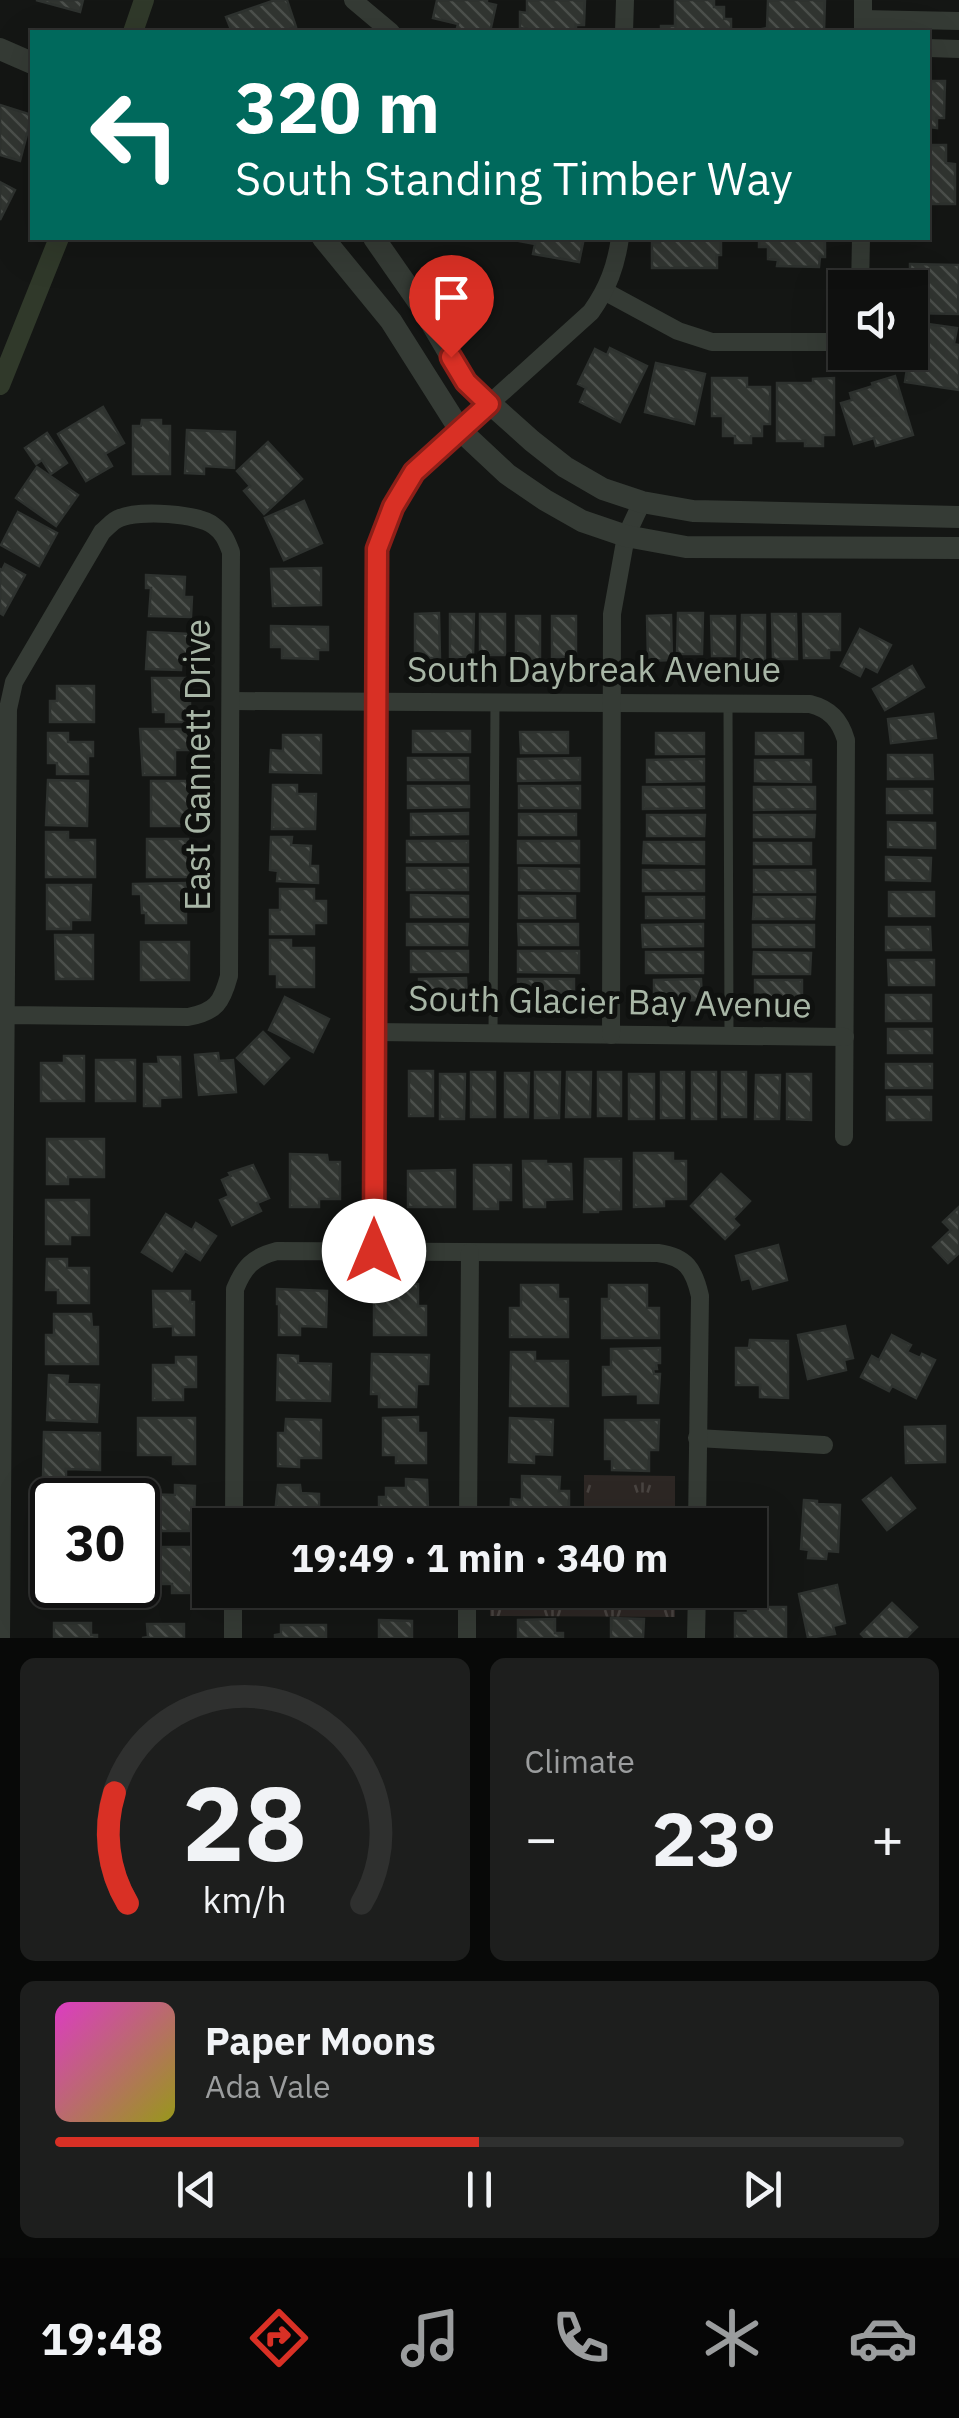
<!DOCTYPE html>
<html lang="en">
<head>
<meta charset="utf-8">
<style>
	:root { --surface:#0f100f; --page:#1d1e1d; --text:#f1f3f6; --muted:#9b9d9e; --line:#2f302f; --accent:#d93025 }
	body { margin:0; font-family:"IBM Plex Sans",sans-serif; background:var(--page); color:var(--text); height:100vh; display:flex; flex-direction:column; font-size:38px; white-space:nowrap }
	* { box-sizing:border-box; margin:0 }
	p { font-size:32px; color:var(--muted) }
	.icon { flex:none; width:55px; height:55px; fill:none; stroke:currentColor; stroke-width:2; stroke-linecap:round; stroke-linejoin:round }
	.map { position:relative; height:1638px; overflow:hidden }
	.drawer { display:flex; flex-direction:column; gap:20px; padding:20px; background:#080908; flex:1 }
	.drawer>* { flex:none }
	.banner { position:absolute; left:30px; top:30px; width:900px; height:210px; border-radius:0px; box-shadow:0 10px 40px #0002,0 0 0 2px var(--line); background:#00695c; color:#fff; overflow:hidden }
	.fabs { position:absolute; left:828px; top:270px; display:grid; gap:20px }
	.fabs a { display:grid; place-items:center; width:100px; height:100px; border-radius:0px; background:var(--surface); box-shadow:0 10px 40px #0002,0 0 0 2px var(--line); font-size:50px }
	.speed { position:absolute; left:30px; top:1478px; display:flex; gap:20px; font-size:50px; font-weight:700; text-align:center }
	.speed>* { display:grid; place-content:center; width:130px; height:130px; border-radius:50%; background:var(--surface); box-shadow:0 10px 40px #0002,0 0 0 2px var(--line); line-height:1 }
	.speed .limit { border:5px solid #111; border-radius:15px; background:#fff; color:#111 }
	.pin { position:absolute; display:grid; place-items:center; width:85px; height:85px; color:#fff; margin:-102px -42px; border-radius:50% 50% 50% 0; rotate:-45deg; box-shadow:0 0 10px #0007 }
	.pin .icon { rotate:45deg }
	.me { position:absolute; width:110px; margin:-55px; rotate:0deg; stroke-linejoin:round; filter:drop-shadow(0 0 8px #0008) }
	.turn { display:flex; align-items:center; gap:35px; height:210px; padding:0 40px; font-size:45px }
	.turn .icon { width:130px; height:130px; stroke-width:2.5 }
	.turn b { display:block; font-size:70px; line-height:85px }
	.big { font-size:75px; font-weight:700; line-height:1.1 }
	.drawer .tile { flex:1; display:flex; flex-direction:column; justify-content:center; gap:15px; min-width:0; padding:0 35px; border-radius:15px; background:var(--page) }
	.drawer .dial { align-items:center; gap:0 }
	.dial svg { height:260px; overflow:visible; fill:none; stroke:var(--line); stroke-width:7; stroke-linecap:round; text-anchor:middle }
	.dial text { fill:var(--text); stroke:none }
	.song { display:flex; align-items:center; gap:30px }
	.cover { width:120px; height:120px; border-radius:15px; background:linear-gradient(135deg,hsl(310 70% 55%),hsl(60 70% 35%)) }
	.played { height:10px; border-radius:5px; background:linear-gradient(90deg,var(--accent) 50%,var(--line) 50%) }
	.keys { display:flex; justify-content:space-around; direction:ltr }
	.heat { display:flex; justify-content:space-between; align-items:center; font-size:55px; direction:ltr }
	.drawer .tiles { flex:1; display:grid; gap:20px; grid-template-columns:1fr 1fr }
	.tile:last-child { grid-column:span 2 }
	.trip { position:absolute; left:192px; top:1508px; width:575px; height:100px; border-radius:0px; background:var(--surface); box-shadow:0 10px 40px #0002,0 0 0 2px var(--line); font-weight:700; line-height:100px; text-align:center }
	.tabs { display:flex; height:160px; justify-content:space-around; align-items:center; background:#060606; color:var(--muted) }
	.tabs .icon { width:70px; height:70px }
	.tabs .on { color:var(--accent) }
	.tabs b { font-size:45px; color:var(--text) }
	.map>svg:first-child { display:block }
</style>
</head>
<body>
<div class="map">
<svg width="959" height="1638" viewBox="0 0 959 1638">
	<defs>
		<pattern id="park-tufts" width="24" height="20" patternUnits="userSpaceOnUse" patternTransform="scale(2.5)"><rect width="24" height="20" fill="#2d2724"/><path d="M3 7l-1-3M5 7V3M7 7l1-3M15 17l-1-3M17 17v-4M19 17l1-3" fill="none" stroke="#494441"/></pattern>
		<pattern id="building-back-hatch" width="6" height="6" patternUnits="userSpaceOnUse" patternTransform="scale(2.5)"><rect width="6" height="6" fill="#313531"/><path d="M-1 5l2 2M0 0l6 6M5-1l2 2" fill="none" stroke="#4c504c"/></pattern>
	</defs>
	<rect width="100%" height="100%" fill="#141614"/>
	<g fill="url(#park-tufts)">
		<path d="M584 1475 675 1476V1525H584Z"/>
		<path d="M583 1590H675V1617L490 1616V1603L582 1604Z"/>
	</g>
	<g fill="none" stroke-linecap="round" stroke-linejoin="round">
		<g stroke="#30392a" stroke-width="20">
			<path d="M133 32 144 0"/>
			<path d="M0 385 59 238"/>
		</g>
	</g>
	<g fill="url(#building-back-hatch)" stroke="#2e322f" stroke-width="2.5">
		<path d="M36 0H83L80 12Z"/>
		<path d="M275 0H287L296 27 287 30V32H232L226 17Z"/>
		<path d="M437 0H487V3L496 5 490 32H456L458 24 433 18Z"/>
		<path d="M527 0H585L584 25H576V32H527V29L520 28V12L527 13Z"/>
		<path d="M675 0H714V7H724V19H731V32H661V26H675Z"/>
		<path d="M768 0H825L824 32H762V29L767 28Z"/>
		<path d="M928 81H945L944 118H937V128L928 127Z"/>
		<path d="M0 105 32 115 20 161 0 155Z"/>
		<path d="M928 145H946V163L955 164V204H928Z"/>
		<path d="M0 182 15 190 0 220Z"/>
		<path d="M520 238H584L579 262 533 254 535 244 519 241Z"/>
		<path d="M660 238H721V255H717V268H652V242H660Z"/>
		<path d="M759 238H825V257H820L819 267 777 266 778 260 768 259V247H759Z"/>
		<path d="M910 264 959 265 958 314 910 313Z"/>
		<path d="M914 322 957 328 954 344 959 345V390L905 382Z"/>
		<path d="M610 348 647 366 620 422 580 402 586 388 578 384 595 349 607 355Z"/>
		<path d="M656 363 705 374 694 424 645 412Z"/>
		<path d="M895 376 913 435 876 446 874 438 854 444 841 403 852 400 850 393 873 386 872 383Z"/>
		<path d="M712 378H747V387H770V424H762V436H751V443H735V436H723V416H712Z"/>
		<path d="M834 378V435H823V446H805V441H777V383H813V379Z"/>
		<path d="M103 407 124 443 105 454 112 466 86 481 58 434Z"/>
		<path d="M142 420H161V426H170V474H133V426H141Z"/>
		<path d="M187 430 235 432 234 468 204 466V474L185 473Z"/>
		<path d="M47 433 67 463 51 474 42 460 36 464 25 448Z"/>
		<path d="M268 442 302 479 264 514 244 491 250 486 237 471Z"/>
		<path d="M37 467 78 495 56 526 16 498Z"/>
		<path d="M304 501 322 543 284 560 265 518Z"/>
		<path d="M18 512 57 533 39 566 1 545Z"/>
		<path d="M5 564 25 575 3 615 0 613V569L2 570Z"/>
		<path d="M321 568V605L273 606 271 569Z"/>
		<path d="M146 575 185 577 184 597H192L191 617 149 616 151 588H146Z"/>
		<path d="M439 613 440 658H415V614Z"/>
		<path d="M678 613H703L702 654H677Z"/>
		<path d="M450 614H474L473 657H450Z"/>
		<rect x="480" y="614" width="25" height="41"/>
		<path d="M772 614H796L797 659H773Z"/>
		<path d="M803 614H840V650H829V658H804Z"/>
		<path d="M671 615 672 660 648 661 647 616Z"/>
		<path d="M742 615H765V661L741 660Z"/>
		<rect x="516" y="616" width="24" height="44"/>
		<rect x="552" y="616" width="24" height="41"/>
		<path d="M711 616H735V656H712Z"/>
		<path d="M271 626 328 627V650H318V659L282 658V647H271Z"/>
		<path d="M860 629 891 645 877 672 865 666 860 676 841 666Z"/>
		<path d="M148 632 191 634 190 654H182L181 670 146 669Z"/>
		<path d="M912 666 924 687 885 710 873 689Z"/>
		<path d="M152 678H190V722H166V712H153Z"/>
		<path d="M57 686H94V722H50V701H57Z"/>
		<path d="M933 714 936 738 891 743 888 719Z"/>
		<path d="M140 729H189V750H175V775H143Z"/>
		<rect x="413" y="731" width="57" height="21"/>
		<path d="M520 732H568V753H521Z"/>
		<path d="M48 733H68V742H93V756H88V774H57V763H48Z"/>
		<rect x="656" y="733" width="48" height="21"/>
		<rect x="756" y="733" width="47" height="21"/>
		<path d="M283 735H321V773L270 772 271 750 283 751Z"/>
		<path d="M888 755H932L933 779H888Z"/>
		<rect x="408" y="758" width="60" height="22"/>
		<path d="M580 758V780L518 781V759Z"/>
		<path d="M704 759V781L647 782V760Z"/>
		<path d="M755 760H811V782L755 781Z"/>
		<path d="M48 780 88 781 87 826 46 825Z"/>
		<rect x="151" y="781" width="41" height="45"/>
		<path d="M273 785H297V794H316L315 829H272Z"/>
		<path d="M408 786H469V807L408 808Z"/>
		<rect x="519" y="786" width="61" height="22"/>
		<path d="M643 787H704V808L643 809Z"/>
		<path d="M754 787H815V809L754 810Z"/>
		<rect x="887" y="789" width="45" height="24"/>
		<path d="M468 813V834L411 835V814Z"/>
		<rect x="519" y="814" width="57" height="21"/>
		<path d="M647 815H705L704 836H647Z"/>
		<path d="M754 815H815L814 837H754Z"/>
		<path d="M888 822 935 823V848L888 847Z"/>
		<path d="M46 832H68V840H95V877H46Z"/>
		<path d="M271 837H292L291 845 311 846 310 866H318V883L277 881 278 871 270 870Z"/>
		<path d="M147 839H188V856H193L192 877H147Z"/>
		<rect x="407" y="841" width="61" height="21"/>
		<rect x="518" y="841" width="61" height="22"/>
		<path d="M644 842H704V864L643 863Z"/>
		<rect x="754" y="843" width="57" height="21"/>
		<path d="M886 857 931 858 930 881 886 880Z"/>
		<rect x="407" y="868" width="61" height="22"/>
		<path d="M519 868 579 869V891L519 890Z"/>
		<rect x="643" y="870" width="61" height="21"/>
		<rect x="754" y="870" width="61" height="22"/>
		<path d="M186 883V923H146V913H142L141 894H133V884Z"/>
		<path d="M47 885H91L90 920H71V929H47Z"/>
		<path d="M280 889H314V901H326V923H314V934H270V910H280Z"/>
		<rect x="889" y="892" width="45" height="24"/>
		<path d="M411 895 468 896V917H411Z"/>
		<rect x="519" y="896" width="56" height="22"/>
		<rect x="646" y="897" width="58" height="21"/>
		<path d="M754 897H815L814 919H753Z"/>
		<path d="M407 924H468L467 945H407Z"/>
		<path d="M518 924H578V945H519Z"/>
		<path d="M703 924V946L643 947 642 925Z"/>
		<rect x="753" y="925" width="61" height="22"/>
		<path d="M886 927H930L931 950H886Z"/>
		<path d="M55 935H93V979H56Z"/>
		<path d="M270 940H291V948H314V987H277V974H270Z"/>
		<rect x="141" y="942" width="48" height="38"/>
		<rect x="411" y="951" width="57" height="21"/>
		<path d="M518 951H579V973L518 972Z"/>
		<rect x="646" y="952" width="57" height="21"/>
		<path d="M754 952 811 953 810 974H753Z"/>
		<path d="M888 960H934V985H889Z"/>
		<path d="M466 978 467 999H419V979Z"/>
		<path d="M518 979H574V1001L518 1000Z"/>
		<path d="M701 979 702 1000 654 1001V980Z"/>
		<rect x="755" y="980" width="47" height="21"/>
		<rect x="886" y="995" width="45" height="26"/>
		<path d="M285 997 329 1019 313 1052 269 1030Z"/>
		<rect x="888" y="1029" width="44" height="24"/>
		<path d="M263 1032 289 1058 264 1084 237 1058Z"/>
		<path d="M218 1053 219 1061 233 1060 236 1092 199 1095 195 1055Z"/>
		<path d="M64 1056H84V1101H41V1063H64Z"/>
		<path d="M158 1057H180L181 1097 160 1098V1106H144V1064H159Z"/>
		<rect x="96" y="1060" width="39" height="41"/>
		<rect x="886" y="1064" width="46" height="24"/>
		<rect x="409" y="1071" width="24" height="45"/>
		<rect x="471" y="1072" width="24" height="45"/>
		<path d="M535 1072H560L559 1118H535Z"/>
		<path d="M567 1072H591L590 1117H566Z"/>
		<rect x="598" y="1072" width="23" height="44"/>
		<rect x="661" y="1072" width="23" height="46"/>
		<rect x="692" y="1072" width="24" height="47"/>
		<rect x="722" y="1072" width="24" height="45"/>
		<path d="M505 1073H529L528 1117H505Z"/>
		<path d="M440 1074H465L464 1119H440Z"/>
		<rect x="629" y="1074" width="25" height="45"/>
		<path d="M787 1074H811V1120L787 1119Z"/>
		<path d="M756 1075H780L779 1119H755Z"/>
		<rect x="887" y="1097" width="44" height="23"/>
		<path d="M47 1139H104V1177H68V1184H47Z"/>
		<path d="M634 1153H673V1161H686V1199H664V1206L634 1207Z"/>
		<path d="M290 1154 327 1155 328 1162H340V1199H319V1207H290Z"/>
		<path d="M585 1159H621V1209L598 1210V1212H584Z"/>
		<path d="M523 1161H546V1164H571L572 1199 545 1200V1207H524Z"/>
		<path d="M253 1165 269 1198 257 1203 261 1211 232 1225 220 1200 229 1196 222 1180 231 1176 229 1173Z"/>
		<path d="M474 1165H511V1200H498V1209H474Z"/>
		<path d="M455 1170V1207H408V1171Z"/>
		<path d="M721 1174 750 1201 733 1219 739 1225 725 1239 691 1206Z"/>
		<path d="M46 1200H89V1235H70V1244H46Z"/>
		<path d="M959 1207V1253L948 1263 933 1247 951 1230 943 1222Z"/>
		<path d="M166 1214 192 1230 196 1223 216 1236 200 1260 185 1251 172 1271 142 1252Z"/>
		<path d="M778 1245 787 1280 753 1289 750 1278 742 1280 736 1256Z"/>
		<path d="M47 1259H67V1268H89V1303H58V1290H46Z"/>
		<path d="M381 1284H418V1306H426V1335H374V1297H381Z"/>
		<path d="M521 1285H558V1299H568V1337H510V1308H521Z"/>
		<path d="M609 1285H647V1308H659V1338H602V1299H609Z"/>
		<path d="M277 1289 327 1291 326 1327 300 1326V1335H279V1304H277Z"/>
		<path d="M153 1291H190V1302H194V1335H173V1326L154 1327Z"/>
		<path d="M54 1314H91L92 1327H98V1364H46V1335H54Z"/>
		<path d="M845 1326 853 1358 844 1360 846 1370 808 1379 798 1335Z"/>
		<path d="M892 1335 911 1345 907 1352 920 1358 922 1354 935 1360 916 1398 892 1386 889 1391 861 1377 872 1356 879 1360Z"/>
		<path d="M750 1340 788 1341V1398L760 1397V1385H736V1348H749Z"/>
		<path d="M660 1348V1363H656L657 1369H653L654 1374H660L658 1403H638V1394L603 1395V1367H611V1349Z"/>
		<path d="M511 1352H535V1361H568V1406H510Z"/>
		<path d="M372 1354 429 1355 428 1384H417L416 1407H379V1394H371Z"/>
		<path d="M278 1355 298 1356V1363L331 1364 330 1401 277 1400Z"/>
		<path d="M176 1357H196V1387H183V1400H153V1365H176Z"/>
		<path d="M49 1375 68 1376 67 1384 99 1385 97 1422 47 1420Z"/>
		<path d="M418 1417V1433H426V1463H396V1455H383V1418Z"/>
		<path d="M138 1418H195V1464H173V1455H138Z"/>
		<path d="M510 1418 553 1420 552 1455 534 1454V1463L509 1462Z"/>
		<path d="M286 1419 321 1420V1458H299V1467L278 1466V1433H285Z"/>
		<path d="M605 1420H659L658 1450H649V1471L612 1470V1459H605Z"/>
		<path d="M945 1426V1462L906 1463 905 1427Z"/>
		<path d="M44 1432 100 1433V1470L66 1469V1478H43Z"/>
		<path d="M522 1476 560 1477 559 1491H569V1525H510L511 1499 522 1500Z"/>
		<path d="M891 1478 915 1508 887 1530 863 1500Z"/>
		<path d="M406 1479 427 1480 428 1509 423 1508V1525H385V1511L379 1510V1497H386V1488H406Z"/>
		<path d="M175 1485 195 1486 194 1521H190V1531H144V1494L175 1495Z"/>
		<path d="M278 1485H300L301 1493 319 1494V1525H277L278 1514H275Z"/>
		<path d="M46 1495H66V1500H52V1538H46Z"/>
		<path d="M804 1500 817 1501V1504L840 1505 838 1552 827 1551 826 1559 808 1558 809 1550 801 1549Z"/>
		<path d="M140 1547H193V1593H172V1584H140Z"/>
		<path d="M43 1551H52V1585H96V1593H43Z"/>
		<path d="M837 1585 845 1623 833 1626 835 1634 808 1638 799 1594Z"/>
		<rect x="278" y="1590" width="20" height="5"/>
		<path d="M406 1590H425L424 1598H405Z"/>
		<path d="M525 1590H564V1600L525 1599Z"/>
		<path d="M892 1603 917 1627 906 1638H865L861 1634Z"/>
		<path d="M748 1607H786V1638H735V1613H748Z"/>
		<path d="M611 1618 644 1619 643 1638H611Z"/>
		<path d="M555 1619V1633H563V1638H518V1620Z"/>
		<path d="M379 1620 412 1621V1638H379Z"/>
		<path d="M54 1623H91V1635H97V1638H54Z"/>
		<path d="M147 1624H184V1638H142L148 1637Z"/>
		<path d="M281 1625H326V1638H275V1635L281 1634Z"/>
	</g>
	<g fill="none" stroke-linecap="round" stroke-linejoin="round">
		<g stroke="#353b35" stroke-width="9">
			<path d="M728 704 729 1036"/>
			<path d="M493 1033 495 702"/>
		</g>
		<g stroke="#353b35" stroke-width="18">
			<path d="M353 0 391 32"/>
			<path d="M863 19 959 21"/>
			<path d="M624 32 625 0"/>
			<path d="M863 32V0"/>
			<path d="M928 48 959 49"/>
			<path d="M860 288 861 238"/>
			<path d="M606 292 678 331 712 342H830L845 338"/>
			<path d="M231 701 810 704C830 709 840 720 846 740L844 1137"/>
			<path d="M374 1032 845 1037"/>
			<path d="M611 1035 612 614 626 536 642 502"/>
			<path d="M373 1251 377 549 393 507 414 472 591 312C608 288 616 266 620 238"/>
			<path d="M697 1438 824 1445"/>
			<path d="M234 1525 235 1289C244 1267 253 1257 277 1251L658 1253C686 1257 694 1269 700 1296L697 1525"/>
			<path d="M468 1525 470 1252"/>
			<path d="M1 1638 8 709 14 682 102 532C108 527 113 520 120 518 139 510 199 513 214 526 224 533 227 542 231 552L229 976C222 1002 216 1012 188 1017L6 1015"/>
			<path d="M233 1638V1590"/>
			<path d="M467 1638V1590"/>
			<path d="M696 1638 697 1590"/>
		</g>
		<g stroke="#353b35" stroke-width="22">
			<path d="M0 49 32 63"/>
			<path d="M323 238 391 321 460 430 507 474 545 500 582 521 626 536 686 547 959 548"/>
			<path d="M374 238 422 307 466 382 532 441 565 467 603 489 642 502 693 511 959 517"/>
		</g>
	</g>
	<g fill="none" stroke-linecap="round" stroke-linejoin="round">
		<g stroke="#8d1f18" stroke-width="25">
			<path id="route" d="M374 1251 377 549 393 507 414 472 489 404 466 382 451 357"/>
		</g>
		<use href="#route" stroke="#d93025" stroke-width="18"/>
	</g>
	<g text-anchor="middle" stroke-width="10" stroke-linejoin="round" paint-order="stroke">
		<g font-size="35" fill="#a8b6a6" stroke="#0f110f">
			<text x="594" y="682">South Daybreak Avenue</text>
			<text transform="translate(198 765) rotate(-90)" y="12">East Gannett Drive</text>
			<text transform="translate(610 1002) rotate(1)" y="12">South Glacier Bay Avenue</text>
		</g>
	</g>
</svg>
<div class="fabs">
<a><svg class="icon" aria-label="sound" viewBox="0 0 24 24"><path d="M4 9h4l5-4v14l-5-4H4zM17 9q2 3 0 6"/></svg></a>
</div>
<div class="speed"><div class="limit">30</div></div>
<div class="pin" style="left:451px;top:357px;background:#d93025"><svg class="icon" aria-label="arrive" viewBox="0 0 24 24"><path d="M6 21V4h12l-3 4 3 4H6"/></svg></div>
<svg class="me" style="left:374px;top:1251px" viewBox="-20 -20 40 40"><circle r="19" fill="#fff"/><path d="M0-13L10 11 0 6-10 11z" fill="#d93025"/></svg>
<div class="trip">19:49 · 1 min · 340 m</div>
<div class="banner">
<div class="turn"><svg class="icon" aria-label="left" viewBox="0 0 24 24"><path d="M17 20v-9H6M10 6l-5 5 5 5"/></svg><div><b>320 m</b>South Standing Timber Way</div></div>
</div>
</div>
<section class="drawer">
<div class="tiles">
<div class="tile dial"><svg viewBox="0 0 100 80">
<path d="M14 69A42 42 0 1 1 86 69"/>
<path d="M14 69A42 42 0 0 1 10 35" stroke="#d93025"/>
<text x="50" y="56" font-size="32" font-weight="700">28</text>
<text x="50" y="72" font-size="11">km/h</text>
</svg></div>
<div class="tile"><p>Climate</p>
<div class="heat"><a>−</a><b class="big">23°</b><a>+</a></div>
</div>
<div class="tile">
<div class="song"><i class="cover"></i><div><b>Paper Moons</b><p>Ada Vale</p></div></div>
<div class="played"></div>
<div class="keys"><svg class="icon" aria-label="previous" viewBox="0 0 24 24"><path d="M18 5L8 12l10 7zM5 5v14"/></svg><svg class="icon" aria-label="pause" viewBox="0 0 24 24"><path d="M8 5v14M16 5v14"/></svg><svg class="icon" aria-label="next" viewBox="0 0 24 24"><path d="M6 5l10 7-10 7zM19 5v14"/></svg></div>
</div>
</div>
</section>
<nav class="tabs">
<b>19:48</b>
<svg class="icon on" aria-label="directions" viewBox="0 0 24 24"><path d="M12 3l9 9-9 9-9-9zM9 14v-3h6M13 9l2 2-2 2"/></svg>
<svg class="icon" aria-label="music" viewBox="0 0 24 24"><path d="M9 18V5l10-2v13"/><circle cx="6" cy="18" r="3"/><circle cx="16" cy="16" r="3"/></svg>
<svg class="icon" aria-label="phone" viewBox="0 0 24 24"><path d="M5 4h4l2 5-3 2q2 4 5 5l2-3 5 2v4C11 20 4 13 5 4z"/></svg>
<svg class="icon" aria-label="climate" viewBox="0 0 24 24"><path d="M12 3v18M4 7l16 10M4 17L20 7"/></svg>
<svg class="icon" aria-label="car" viewBox="0 0 24 24"><path d="M5 17H2v-5l4-1 3-4h7l3 4 3 1v5h-3M9 17h6M6 11h13"/><circle cx="7" cy="17" r="2"/><circle cx="17" cy="17" r="2"/></svg>
</nav>
</body>
</html>
